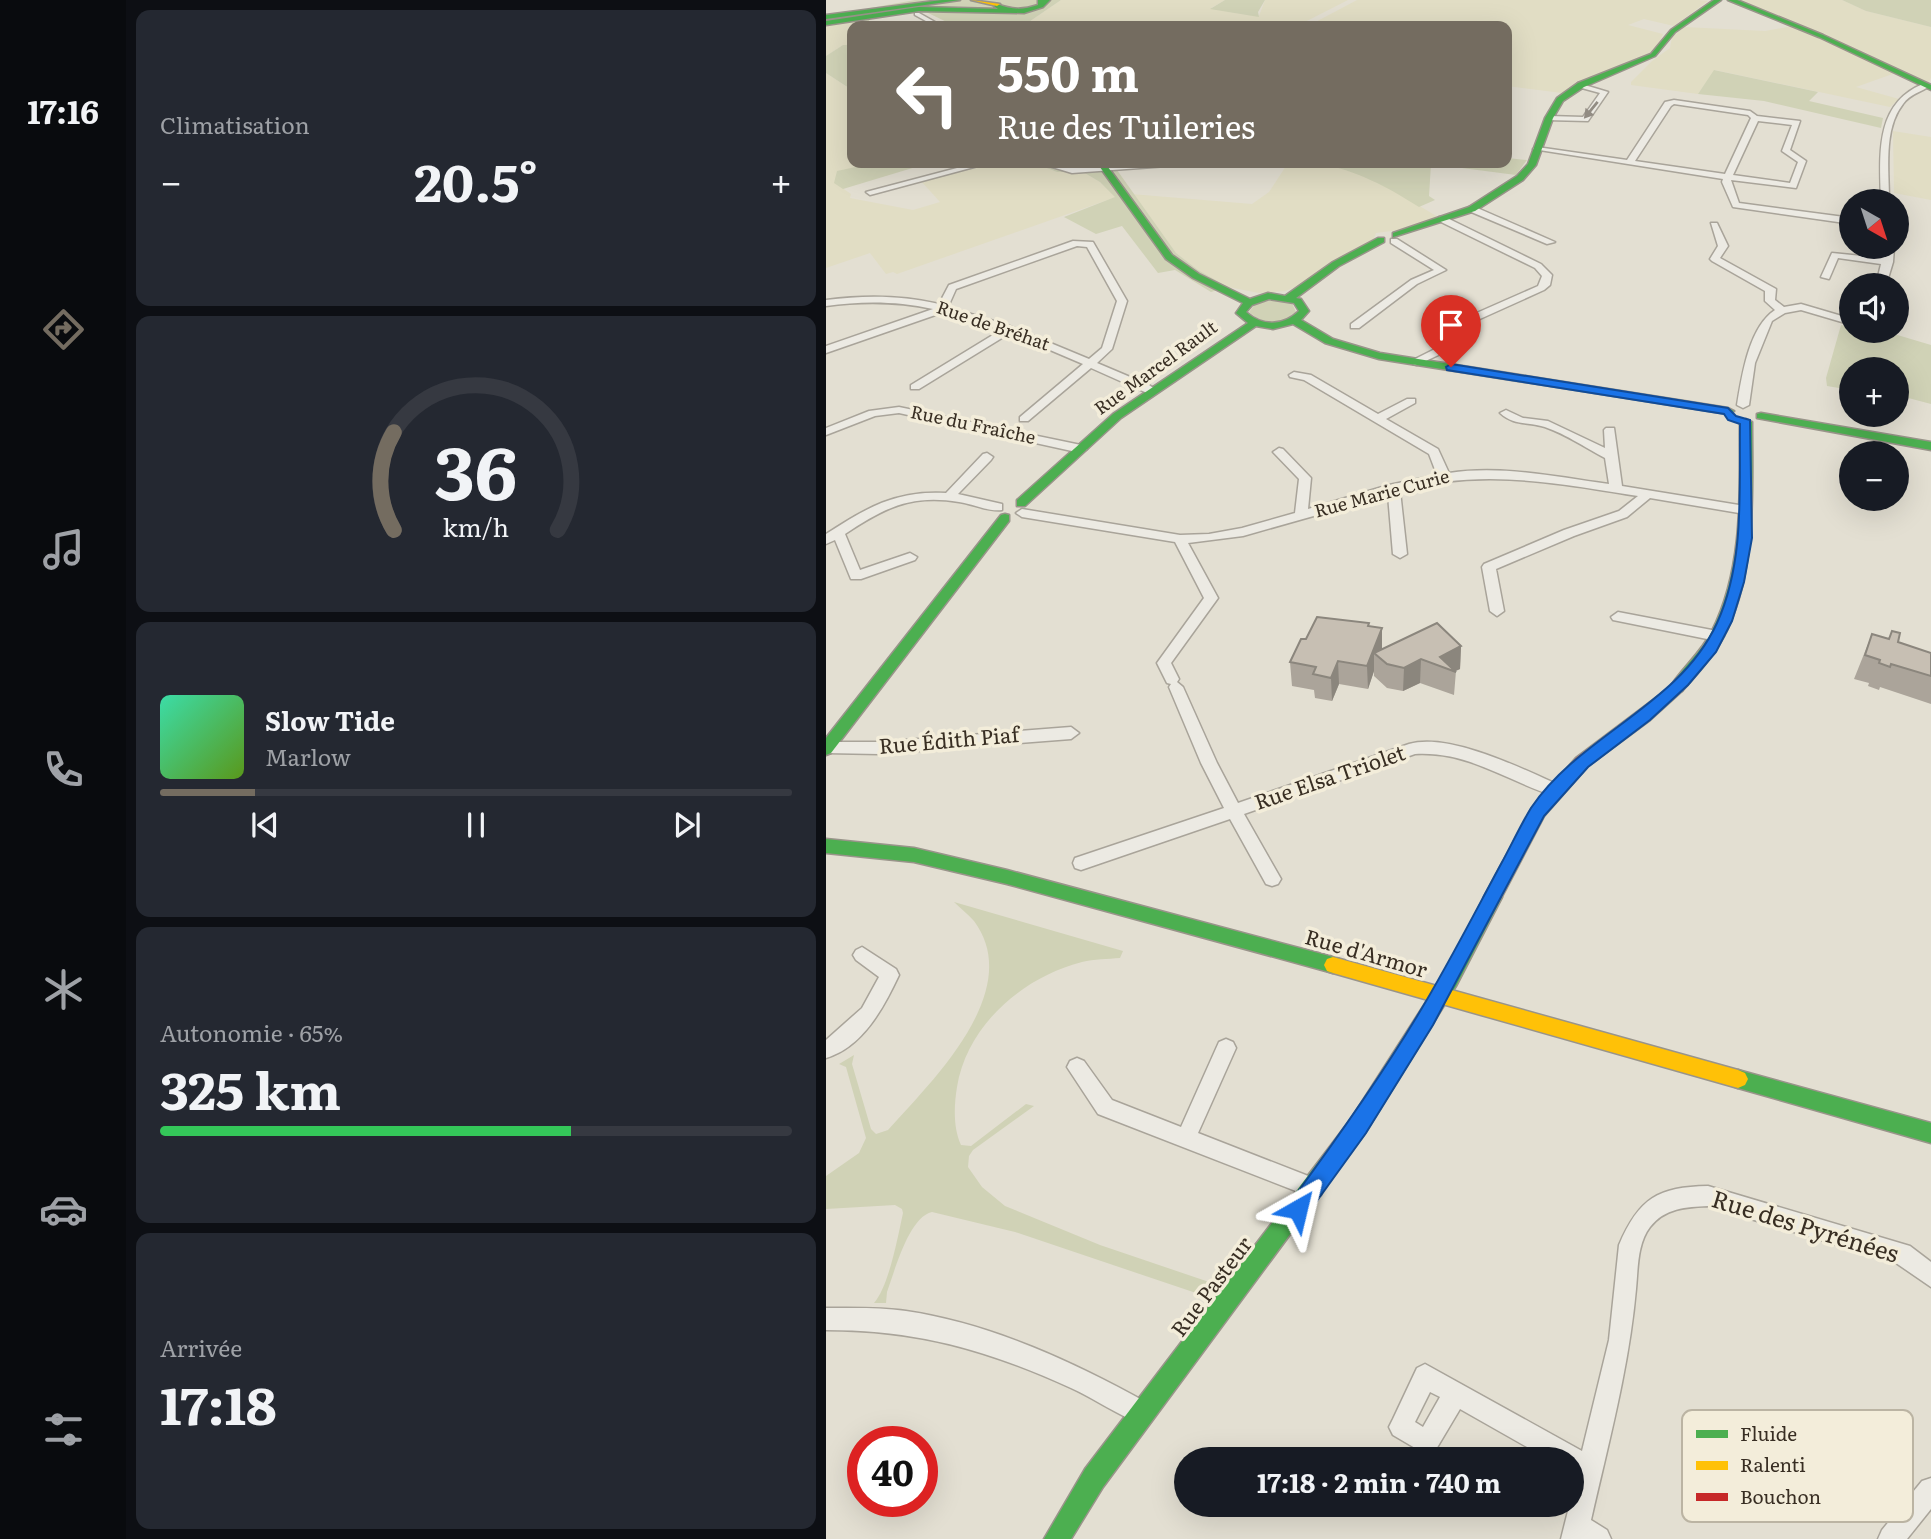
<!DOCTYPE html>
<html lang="fr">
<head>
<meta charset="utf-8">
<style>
	:root { --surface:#171b24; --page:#242831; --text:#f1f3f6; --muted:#9ea1a6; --line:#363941; --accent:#746c60 }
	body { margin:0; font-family:Literata,serif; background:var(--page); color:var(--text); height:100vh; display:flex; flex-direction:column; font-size:26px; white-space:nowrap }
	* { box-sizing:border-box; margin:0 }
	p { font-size:23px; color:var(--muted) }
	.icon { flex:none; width:38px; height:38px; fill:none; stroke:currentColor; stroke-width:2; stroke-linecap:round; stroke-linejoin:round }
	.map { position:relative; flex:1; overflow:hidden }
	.drawer { display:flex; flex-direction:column; gap:10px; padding:10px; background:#0d0f14; width:700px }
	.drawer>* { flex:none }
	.banner { position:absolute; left:21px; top:21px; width:665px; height:147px; border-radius:14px; box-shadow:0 7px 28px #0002; background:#746c60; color:#fff; overflow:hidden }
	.needle { width:46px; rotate:141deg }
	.fabs { position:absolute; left:1013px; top:189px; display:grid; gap:14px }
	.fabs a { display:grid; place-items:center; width:70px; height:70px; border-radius:50%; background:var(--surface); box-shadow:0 7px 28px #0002; font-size:35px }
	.speed { position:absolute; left:21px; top:1426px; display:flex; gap:14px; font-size:35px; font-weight:700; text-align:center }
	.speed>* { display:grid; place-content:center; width:91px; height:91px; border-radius:50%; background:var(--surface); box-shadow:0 7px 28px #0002; line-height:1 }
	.speed .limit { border:10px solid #d22; background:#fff; color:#111 }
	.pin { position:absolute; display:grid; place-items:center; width:60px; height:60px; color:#fff; margin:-72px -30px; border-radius:50% 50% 50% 0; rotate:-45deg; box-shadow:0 0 7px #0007 }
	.pin .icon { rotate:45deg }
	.me { position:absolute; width:77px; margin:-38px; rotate:37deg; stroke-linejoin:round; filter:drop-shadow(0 0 5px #0008) }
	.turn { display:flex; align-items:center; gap:24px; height:147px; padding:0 35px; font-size:32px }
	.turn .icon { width:91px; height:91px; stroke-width:2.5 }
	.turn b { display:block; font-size:49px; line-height:60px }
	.big { font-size:52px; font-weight:700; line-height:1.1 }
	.drawer .widget { flex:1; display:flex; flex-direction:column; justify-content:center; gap:10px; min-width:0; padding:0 24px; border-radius:14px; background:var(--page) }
	.drawer .dial { align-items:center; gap:0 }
	.dial svg { height:182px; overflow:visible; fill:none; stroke:var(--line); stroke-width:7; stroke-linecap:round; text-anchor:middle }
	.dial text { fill:var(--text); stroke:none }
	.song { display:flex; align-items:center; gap:21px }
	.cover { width:84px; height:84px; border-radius:10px; background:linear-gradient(135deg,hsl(160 70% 55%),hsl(90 70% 35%)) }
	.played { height:7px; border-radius:4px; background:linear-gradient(90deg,var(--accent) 15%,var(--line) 15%) }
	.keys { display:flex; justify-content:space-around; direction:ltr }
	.heat { display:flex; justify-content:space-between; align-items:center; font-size:38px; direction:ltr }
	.charge { height:10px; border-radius:5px; background:linear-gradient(90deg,#34c759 65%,var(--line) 0) }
	.trip { position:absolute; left:348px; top:1447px; width:410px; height:70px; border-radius:35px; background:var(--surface); box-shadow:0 7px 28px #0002; font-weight:700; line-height:70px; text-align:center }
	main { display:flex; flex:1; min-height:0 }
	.menu { display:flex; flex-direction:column; width:126px; justify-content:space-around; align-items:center; background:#090b0e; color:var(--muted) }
	.menu .icon { width:49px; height:49px }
	.menu .on { color:var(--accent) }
	.menu b { font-size:32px; color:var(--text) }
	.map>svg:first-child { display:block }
</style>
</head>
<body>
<main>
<nav class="menu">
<b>17:16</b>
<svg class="icon on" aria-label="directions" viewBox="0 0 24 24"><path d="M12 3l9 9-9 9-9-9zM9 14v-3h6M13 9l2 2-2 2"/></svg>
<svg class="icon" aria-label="music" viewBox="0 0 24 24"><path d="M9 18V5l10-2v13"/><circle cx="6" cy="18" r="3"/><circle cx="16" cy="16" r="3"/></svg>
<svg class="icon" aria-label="phone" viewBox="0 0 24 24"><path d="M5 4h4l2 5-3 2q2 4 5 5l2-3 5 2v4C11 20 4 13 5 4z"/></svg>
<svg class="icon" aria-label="climate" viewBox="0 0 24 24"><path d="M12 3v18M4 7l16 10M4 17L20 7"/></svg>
<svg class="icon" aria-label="car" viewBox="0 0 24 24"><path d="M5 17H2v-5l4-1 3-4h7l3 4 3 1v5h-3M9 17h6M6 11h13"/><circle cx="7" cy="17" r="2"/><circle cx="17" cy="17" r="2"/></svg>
<svg class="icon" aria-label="filters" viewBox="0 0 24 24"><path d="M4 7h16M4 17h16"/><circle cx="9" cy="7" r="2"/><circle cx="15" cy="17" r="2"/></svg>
</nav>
<section class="drawer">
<div class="widget"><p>Climatisation</p>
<div class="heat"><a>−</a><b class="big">20.5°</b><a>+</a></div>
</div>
<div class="widget dial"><svg viewBox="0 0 100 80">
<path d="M14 69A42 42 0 1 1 86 69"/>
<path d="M14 69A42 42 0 0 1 14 26" stroke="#746c60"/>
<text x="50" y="56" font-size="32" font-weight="700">36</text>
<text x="50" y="72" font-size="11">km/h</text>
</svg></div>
<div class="widget">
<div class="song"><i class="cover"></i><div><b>Slow Tide</b><p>Marlow</p></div></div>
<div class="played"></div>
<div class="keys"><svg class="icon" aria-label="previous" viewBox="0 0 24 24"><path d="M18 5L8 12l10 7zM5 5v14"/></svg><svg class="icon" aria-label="pause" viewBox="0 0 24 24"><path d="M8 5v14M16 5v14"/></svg><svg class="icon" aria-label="next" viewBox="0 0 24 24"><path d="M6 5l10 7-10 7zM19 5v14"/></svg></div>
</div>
<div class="widget"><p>Autonomie · 65%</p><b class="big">325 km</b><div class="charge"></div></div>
<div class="widget"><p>Arrivée</p><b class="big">17:18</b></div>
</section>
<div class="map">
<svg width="1105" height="1539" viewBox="0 0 1105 1539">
	<rect width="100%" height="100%" fill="#e3dfd2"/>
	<g fill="#e1ddc4">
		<path d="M235 0H399L385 8 433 16 439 0H522L471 26H197Z"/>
		<path d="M531 0H872L882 1 848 26 818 19 802 25 837 34 831 48 816 58 770 75 736 93 681 86V26H482Z"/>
		<path d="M910 0H1016L1040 11 1105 27V78L1102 83 1098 82 1075 71 1030 87 1073 99 1064 107 889 70 872 94 805 85V82L826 61 844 48 846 37 858 27 939 31 972 25Z"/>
		<path d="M34 19 31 26H26V46L17 45 0 56V25Z"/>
		<path d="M0 73 26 90V163H48L11 172 9 183 25 194 24 198 87 210 114 202 95 181 165 163H208L231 172H257L274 182 290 197 71 274 67 272 60 274 44 253 0 268Z"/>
		<path d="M1067 131 1105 137V200L1068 193Z"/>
		<path d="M462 163H493L524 170 555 183 612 217 573 230 550 233 547 241 470 287 459 291 433 293 402 287 372 270 350 253 305 194 426 204 443 192Z"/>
	</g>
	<g fill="#d0d2b6">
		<path d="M89 0H235L197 26H129L98 11 44 18 41 26H31L44 8Z"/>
		<path d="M399 0H439L432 12 433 17 384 9Z"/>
		<path d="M1016 0H1105V27L1040 11Z"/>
		<path d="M17 45H26V90L0 73V56Z"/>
		<path d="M888 70 992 92 983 101 1057 118 1055 128 938 101 872 94Z"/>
		<path d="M681 158 701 160 690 175 605 164 603 196 609 200 593 207C558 185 533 172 493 163H681Z"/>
		<path d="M48 163H103L17 189 8 183 11 171Z"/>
		<path d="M208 163H286L350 253 372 270 402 287 385 292 349 270 332 273 296 226 270 234 238 217 289 197 274 182 257 172H231Z"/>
		<path d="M449 300 466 303 470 312C458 327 435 324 423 312L430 303Z"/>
		<path d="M1015 325 1025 327 1026 331H1058L1105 345V404L1071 395V369H1026L1025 390 1001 386 1000 378Z"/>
		<path d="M128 902 297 951 294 958C282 959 268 959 256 962 197 977 141 1025 131 1087 128 1105 127 1128 135 1145L145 1146 200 1104 208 1106 147 1150 143 1156 142 1167 156 1187 179 1206 274 1245 386 1283 376 1295 189 1232 106 1212C83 1217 69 1270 61 1292L60 1303H48C63 1286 72 1236 77 1213L76 1209 69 1205 0 1209V1176L33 1153 40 1138 20 1067 13 1064 28 1055 26 1064 45 1129 50 1134 62 1130C105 1082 200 991 148 921 142 914 134 908 128 902Z"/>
	</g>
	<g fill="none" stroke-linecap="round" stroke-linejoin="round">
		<g stroke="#a9a49a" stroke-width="3">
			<g id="street">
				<path d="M89 13H93L116 26H109L89 15Z"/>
				<path d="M752 83 782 92 762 121 720 120 723 116 757 117 774 93 752 87Z"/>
				<path d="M1097 84 1104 86C1095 92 1084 94 1077 104 1057 129 1063 171 1063 201H1055C1054 156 1048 104 1097 84Z"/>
				<path d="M848 100 924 111 931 116 974 121 964 150 980 161 970 188 905 180 913 203 1026 218V224L907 207 896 182 897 179 707 149 711 147 801 160 839 102ZM848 104 922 115 925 118 899 174 809 161 845 106ZM932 121 966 125 956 151 972 162 964 183 907 175Z"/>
				<path d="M150 163H163L44 195 40 192Z"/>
				<path d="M213 163H226L246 167 345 163 341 166 246 173Z"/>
				<path d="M643 207H649L729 242 721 244 643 211Z"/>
				<path d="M613 217H619L715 264 726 275 724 285 718 290 645 323 619 352 591 365 587 364V360L611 348 637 319 712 286 716 276 709 268 613 221Z"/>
				<path d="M885 223H891L902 246 894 258 950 289 949 300 958 307 975 304 1026 319V325L975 310 959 313 946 321 929 363 923 405 917 408 911 405C916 375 923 327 949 310L939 301V291L886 261 884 259 892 246Z"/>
				<path d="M565 239H571L620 270 591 284 533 328H525V324L585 280 608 270 565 243Z"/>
				<path d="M247 241 267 242 301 301 286 349 271 363 323 385 329 389V393H321L265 368 202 421H194V417L257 364 184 333 93 389H85V385L175 330 118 312 0 353V346L107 309C70 301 37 301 0 306V300C38 295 75 295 113 304L123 285ZM251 246 261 247 291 301 276 348 263 359 181 325 122 307 130 289Z"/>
				<path d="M1058 247H1068L1067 262 1060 285H1050L1055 264 1012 258 1003 279 995 277 1006 253 1056 258Z"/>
				<path d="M468 372 485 375 552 414 581 399H589V403L560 419 612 449 623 473C676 465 731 477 783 484L779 458C760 448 735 431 715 426 699 422 687 425 674 413L680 410 697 418 722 421 779 448 778 430 780 428H788L796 486 919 506 925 510 919 514 824 498 801 517 748 536 670 569 678 611 671 616 664 611 656 567 658 564 738 530 793 511 812 496C730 483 654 468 574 491L581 554 574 558 567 554 562 495 417 536 362 543 392 598 345 663 353 679 351 682 357 687 391 763 412 803 583 744C623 732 697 769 735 786L737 790 735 794 729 796C680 781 643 751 589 754L418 814 455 879 452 884 446 886 440 884 404 819 255 870 249 868 247 863 249 858 398 808 375 763 343 687 345 684 341 683 331 663 378 598 349 542 196 517 190 513 196 509 354 535 383 534 416 528 469 513 473 479 447 452 453 448 457 449 485 478 482 509 563 485 611 475 603 454 478 380 464 377 463 375Z"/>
				<path d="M73 407 255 445 261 449 255 453 73 413 49 416 0 435V428L43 411Z"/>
				<path d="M161 453 167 457 165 460 132 494 176 504V510C163 512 147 504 133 502 85 494 58 508 19 534L34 570 84 553 91 557 89 560 35 579H25L9 540 0 544V534C41 508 69 490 120 493L157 454Z"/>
				<path d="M792 612 891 631 898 636 891 641 787 620 785 617Z"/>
				<path d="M245 727 253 733 245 739 53 754 0 753 1 742H53Z"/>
				<path d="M36 947 70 969 73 975C58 1007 37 1047 0 1058V1040L36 1008 53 977 30 960 27 955 30 950Z"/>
				<path d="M400 1039 407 1042 410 1048 372 1133 495 1181 498 1188 495 1195 488 1198 272 1114 241 1067 244 1061 251 1058 258 1061 286 1100 355 1127 393 1042Z"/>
				<path d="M882 1186 1084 1246 1105 1262V1287L1070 1263 882 1206C860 1207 839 1208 824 1227 811 1244 812 1269 810 1289 803 1368 782 1445 765 1520L781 1530 785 1539H735L751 1475 746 1472V1460H724L634 1409 609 1451 601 1455 567 1435 563 1427 567 1419 591 1368 599 1364 756 1451 783 1340 793 1245C813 1198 832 1187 882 1186ZM604 1392 614 1397 597 1427 589 1422Z"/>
				<path d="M0 1308C27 1308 54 1307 80 1311 167 1324 250 1363 325 1405L329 1413 325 1421 317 1425C292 1415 269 1399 245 1388 162 1350 91 1330 0 1330Z"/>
				<path d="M1105 1478V1509L1081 1539H1052L1056 1530 1096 1481Z"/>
			</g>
		</g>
		<g stroke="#99948a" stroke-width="3">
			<g id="fast">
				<path d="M116 0H134L0 19V15Z"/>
				<path d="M212 0H224L217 7 198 13 93 11 0 25V21L93 7 172 9 168 6 171 4C186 10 197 10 212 5Z"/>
				<path d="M888 0H895L849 32 829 56 758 87 737 101 727 118 710 165 697 180 649 211 567 237V233L643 207 691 176 702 164 719 118 731 98 752 83 825 54 845 30Z"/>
				<path d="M902 0H911L997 35 1105 85V90L993 37Z"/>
				<path d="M271 163H279L346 255 373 274 424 299 442 293 459 296 507 262 552 238H558V242L513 266 470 298 475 299 483 311 475 320 507 339 554 353 902 408 908 411 902 414 553 359 499 343 467 324 447 329 430 326 295 418 199 506H191V500L287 414 422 323 410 313 417 303 367 278 340 259ZM443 299 468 303 473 311C457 326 437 327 420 312L426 305Z"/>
				<path d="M935 413 1105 442V450L931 418V414Z"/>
				<path d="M920 419 926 422C926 490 931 566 901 630 890 653 873 672 856 691L851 692 844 687C857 667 875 653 886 631 918 568 914 490 914 422Z"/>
				<path d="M179 514 183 515V521L5 753 0 755V738L175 515Z"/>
				<path d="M0 839 88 848 181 870 507 957 513 959 516 965 513 971 507 973 181 884 88 862 0 853Z"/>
				<path d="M667 890 673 892 676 897 630 986 539 1133 277 1487 245 1539H218L259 1469 525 1119 618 974 661 892Z"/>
				<path d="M912 1070 1105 1123V1143L912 1088 905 1085 902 1079 905 1073Z"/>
			</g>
		</g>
		<g stroke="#99948a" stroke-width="3">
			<g id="slow">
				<path d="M145 0 174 4 171 6Z"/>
				<path d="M507 957 912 1070 919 1073 922 1079 919 1085 912 1088 507 973 501 971 498 965 501 959Z"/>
			</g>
		</g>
		<g stroke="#99948a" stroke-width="3">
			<path id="jam" d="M851 682 858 687 856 691 824 720 762 766 718 816 673 902 667 904 661 902 658 897 706 808 750 758Z"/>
		</g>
		<use href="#street" fill="#eceae3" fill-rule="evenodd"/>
		<use href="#fast" fill="#4caf50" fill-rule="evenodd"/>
		<use href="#slow" fill="#ffc107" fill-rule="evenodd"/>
		<use href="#jam" fill="#c62828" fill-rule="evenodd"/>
	</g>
	<g fill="#aba49a">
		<path d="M543 623V626L556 649 635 646 634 669 630 671 628 695 594 683 577 691 561 688 548 676V671L542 689 513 684 506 701 489 698 488 690 466 686 464 662 480 639Z"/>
		<path d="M1046 634 1105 653V704L1054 687 1053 690 1042 686 1043 683 1028 679Z"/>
	</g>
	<g fill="#8b867d">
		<path d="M556 628V651L548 653V671L542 689 541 666Z"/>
		<path d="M635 646 634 669 629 671 614 657Z"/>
		<path d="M595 659 594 683 577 691 578 668Z"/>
		<path d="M512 661 513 684 506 701 505 678Z"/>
	</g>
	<g fill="#c7bfb3" stroke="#8b867d" stroke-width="2">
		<path d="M491 617 543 623 542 626 556 628 541 666 512 661 505 678 487 674 490 667 464 662 475 639H480Z"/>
		<path d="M611 623 635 646 614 657 630 672 595 659 578 668 561 664 548 653Z"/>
		<path d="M1066 631 1074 633 1072 642 1105 653V676L1065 664 1064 667 1053 663 1054 660 1039 655 1046 634 1063 639Z"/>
	</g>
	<defs><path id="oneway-solid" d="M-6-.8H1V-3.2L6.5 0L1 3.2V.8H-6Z" transform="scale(1.75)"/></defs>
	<use fill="#928c83" href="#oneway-solid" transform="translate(765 110) rotate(129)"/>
	<path fill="#1a73e8" stroke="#114b97" stroke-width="2" d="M625 364 902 408 910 416 924 420 926 538 918 582 906 621 890 652 862 685 824 720 762 767 718 816 607 1025 540 1133 480 1216 472 1219 465 1216 461 1209 465 1201C510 1140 554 1078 593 1013 622 965 648 914 675 864 685 846 694 826 705 808 755 734 853 706 891 623 919 561 913 491 914 424L902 420 898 414 621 370 620 367Z"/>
	<g text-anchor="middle" stroke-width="7" stroke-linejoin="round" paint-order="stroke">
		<g font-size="18" fill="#382e23" stroke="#f3edda">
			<text transform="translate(167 326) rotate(19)" y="6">Rue de Bréhat</text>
			<text transform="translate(330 368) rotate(-36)" y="6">Rue Marcel Rault</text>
			<text transform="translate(147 425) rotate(12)" y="6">Rue du Fraîche</text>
			<text transform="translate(556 494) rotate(-15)" y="6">Rue Marie Curie</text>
		</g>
		<g font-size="21" fill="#382e23" stroke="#f3edda">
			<text transform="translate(123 741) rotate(-5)" y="7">Rue Édith Piaf</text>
			<text transform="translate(504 778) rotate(-19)" y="7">Rue Elsa Triolet</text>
			<text transform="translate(540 954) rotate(16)" y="7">Rue d'Armor</text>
			<text transform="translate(386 1287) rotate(-53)" y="7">Rue Pasteur</text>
		</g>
		<g font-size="24" fill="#382e23" stroke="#f3edda">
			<text transform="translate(979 1227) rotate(17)" y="8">Rue des Pyrénées</text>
		</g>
	</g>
	<rect x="856" y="1410" width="231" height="112" rx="10" fill="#f3edda" stroke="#bbb4a3" stroke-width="2"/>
	<rect x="870" y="1430" width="32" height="8" fill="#4caf50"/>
	<rect x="870" y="1461" width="32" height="9" fill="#ffc107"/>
	<rect x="870" y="1493" width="32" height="8" fill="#c62828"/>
	<g font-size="19" fill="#382e23">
		<text x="914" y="1441">Fluide</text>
		<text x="914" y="1472">Ralenti</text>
		<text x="914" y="1504">Bouchon</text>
	</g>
</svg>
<div class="fabs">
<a><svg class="needle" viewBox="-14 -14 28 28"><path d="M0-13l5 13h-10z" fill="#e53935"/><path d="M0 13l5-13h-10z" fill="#9ea1a6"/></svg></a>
<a><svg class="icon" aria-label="sound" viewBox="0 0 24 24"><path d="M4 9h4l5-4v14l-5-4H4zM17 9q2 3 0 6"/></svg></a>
<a>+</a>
<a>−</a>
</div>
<div class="speed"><div class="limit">40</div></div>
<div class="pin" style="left:625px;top:367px;background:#d93025"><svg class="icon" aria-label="arrive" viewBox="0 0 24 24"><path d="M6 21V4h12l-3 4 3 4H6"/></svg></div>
<svg class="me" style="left:472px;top:1209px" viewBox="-20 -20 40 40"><path d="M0-17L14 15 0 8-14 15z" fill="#1a73e8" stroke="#fff" stroke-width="4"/></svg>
<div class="trip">17:18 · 2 min · 740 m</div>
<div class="banner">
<div class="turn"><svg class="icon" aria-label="left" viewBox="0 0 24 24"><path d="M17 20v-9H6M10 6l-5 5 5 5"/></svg><div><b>550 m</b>Rue des Tuileries</div></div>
</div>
</div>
</main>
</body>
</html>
